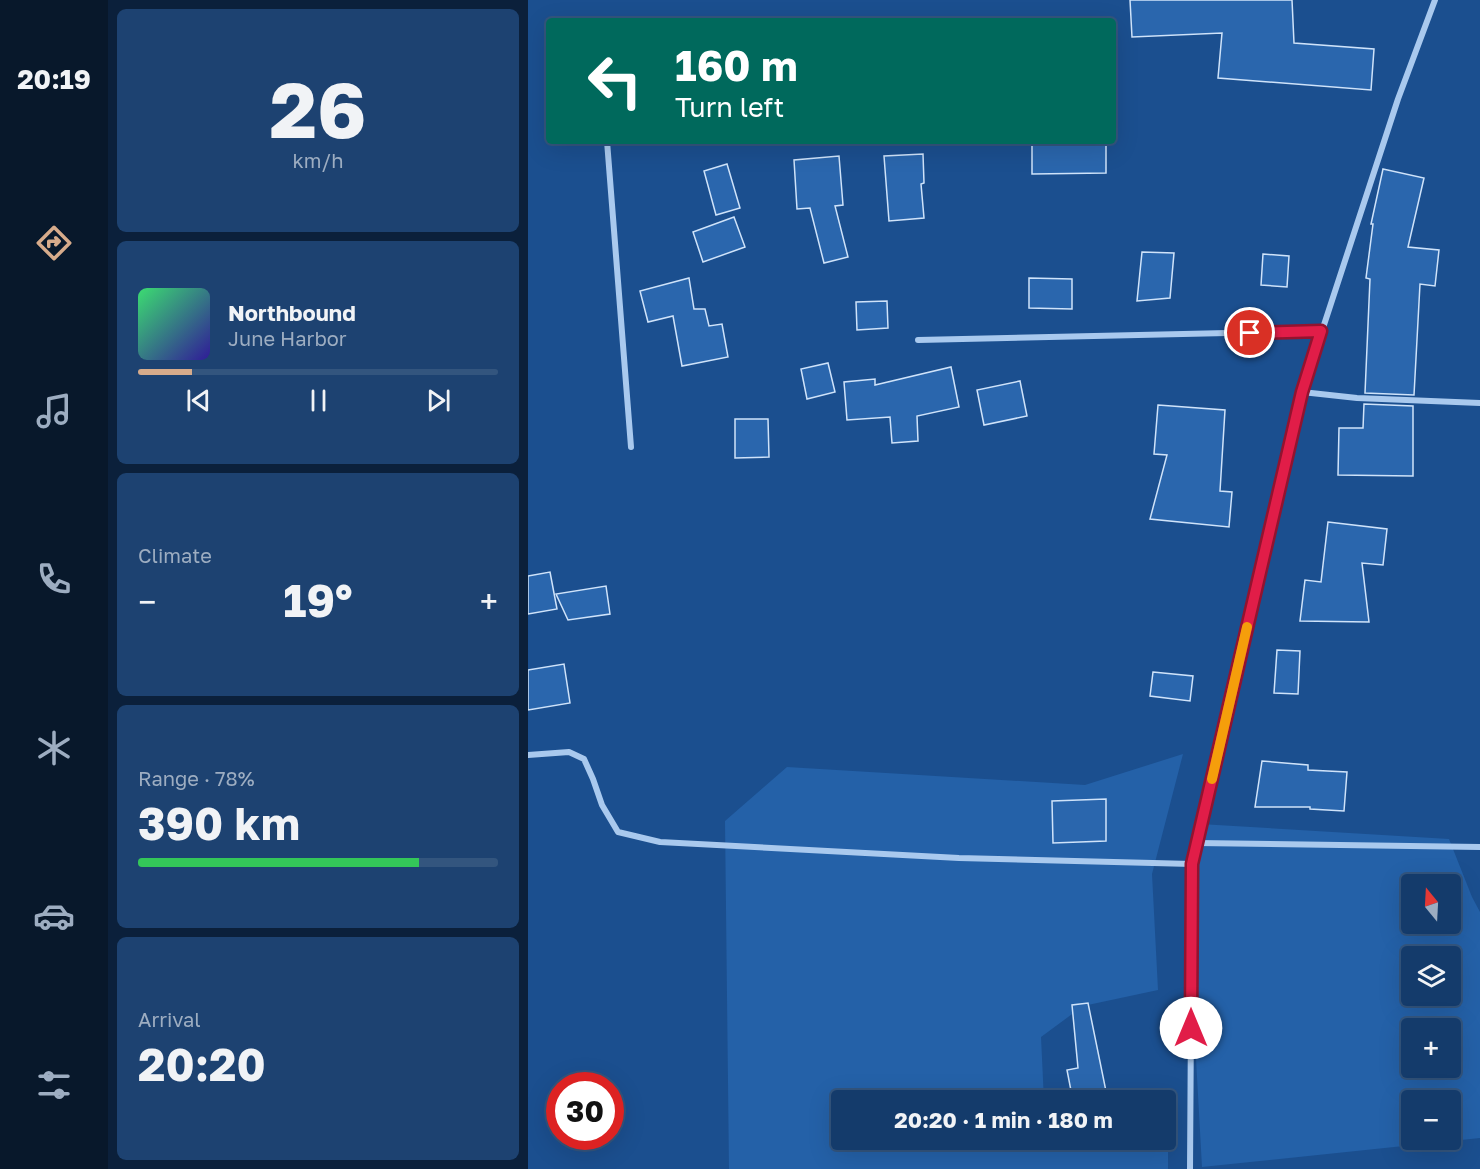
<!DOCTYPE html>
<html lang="en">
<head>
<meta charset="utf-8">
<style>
	:root { --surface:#143b6b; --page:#1d4271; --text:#f1f3f6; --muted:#9dadc1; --line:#33557e; --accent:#d6ab8b }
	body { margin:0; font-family:"Golos Text",sans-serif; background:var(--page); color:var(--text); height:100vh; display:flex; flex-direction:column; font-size:22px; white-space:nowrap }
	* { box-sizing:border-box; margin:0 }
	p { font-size:20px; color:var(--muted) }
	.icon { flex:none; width:33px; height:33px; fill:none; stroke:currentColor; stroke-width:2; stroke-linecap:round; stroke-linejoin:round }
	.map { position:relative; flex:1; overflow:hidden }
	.panel { display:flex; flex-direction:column; gap:9px; padding:9px; background:#0b203b; width:420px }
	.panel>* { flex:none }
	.guide { position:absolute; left:18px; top:18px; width:570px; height:126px; border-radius:6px; box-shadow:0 6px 24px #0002,0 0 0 2px var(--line); background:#00695c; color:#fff; overflow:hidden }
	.needle { width:39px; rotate:342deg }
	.fabs { position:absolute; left:873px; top:874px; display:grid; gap:12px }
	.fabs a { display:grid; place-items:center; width:60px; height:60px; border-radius:6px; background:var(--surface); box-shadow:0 6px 24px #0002,0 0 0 2px var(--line); font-size:30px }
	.speed { position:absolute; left:18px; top:1072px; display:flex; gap:12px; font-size:30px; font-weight:700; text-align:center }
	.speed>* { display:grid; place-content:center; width:78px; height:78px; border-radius:50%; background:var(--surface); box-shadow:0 6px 24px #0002,0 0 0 2px var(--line); line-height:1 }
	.speed .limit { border:9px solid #d22; background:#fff; color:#111 }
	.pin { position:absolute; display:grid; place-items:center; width:51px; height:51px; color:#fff; margin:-26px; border:3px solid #fff; border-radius:50%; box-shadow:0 2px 6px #0007 }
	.me { position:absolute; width:66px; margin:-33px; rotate:0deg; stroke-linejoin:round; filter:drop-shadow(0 0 4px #0008) }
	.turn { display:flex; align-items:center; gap:21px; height:126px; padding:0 30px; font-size:27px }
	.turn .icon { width:78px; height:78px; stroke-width:2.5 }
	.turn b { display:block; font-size:42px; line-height:51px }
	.big { font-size:45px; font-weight:700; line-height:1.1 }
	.panel .card { flex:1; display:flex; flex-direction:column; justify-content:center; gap:9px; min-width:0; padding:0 21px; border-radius:9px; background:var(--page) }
	.panel .dial { align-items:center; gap:0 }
	.dial b { font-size:78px; line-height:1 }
	.song { display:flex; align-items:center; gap:18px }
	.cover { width:72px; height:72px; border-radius:9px; background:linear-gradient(135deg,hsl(140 70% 55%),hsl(250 70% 35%)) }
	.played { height:6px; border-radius:3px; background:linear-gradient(90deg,var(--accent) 15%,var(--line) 15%) }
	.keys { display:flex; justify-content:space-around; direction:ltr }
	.heat { display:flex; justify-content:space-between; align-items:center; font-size:33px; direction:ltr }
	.charge { height:9px; border-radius:4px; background:linear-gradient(90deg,#34c759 78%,var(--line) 0) }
	.trip { position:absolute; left:303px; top:1090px; width:345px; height:60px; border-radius:6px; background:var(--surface); box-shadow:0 6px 24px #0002,0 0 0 2px var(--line); font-weight:700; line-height:60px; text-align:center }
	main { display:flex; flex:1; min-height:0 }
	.dock { display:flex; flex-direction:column; width:108px; justify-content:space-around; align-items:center; background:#08182b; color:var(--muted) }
	.dock .icon { width:42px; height:42px }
	.dock .on { color:var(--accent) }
	.dock b { font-size:27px; color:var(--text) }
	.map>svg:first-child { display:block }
</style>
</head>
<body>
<main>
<nav class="dock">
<b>20:19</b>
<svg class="icon on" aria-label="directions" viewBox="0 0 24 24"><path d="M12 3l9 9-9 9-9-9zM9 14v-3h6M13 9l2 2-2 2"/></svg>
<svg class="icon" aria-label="music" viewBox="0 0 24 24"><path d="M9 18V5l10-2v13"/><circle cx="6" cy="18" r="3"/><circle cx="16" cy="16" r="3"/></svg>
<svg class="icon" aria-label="phone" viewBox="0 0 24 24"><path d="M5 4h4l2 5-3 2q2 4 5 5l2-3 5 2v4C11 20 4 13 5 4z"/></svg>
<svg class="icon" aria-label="climate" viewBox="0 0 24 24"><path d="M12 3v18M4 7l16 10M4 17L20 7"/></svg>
<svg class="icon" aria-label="car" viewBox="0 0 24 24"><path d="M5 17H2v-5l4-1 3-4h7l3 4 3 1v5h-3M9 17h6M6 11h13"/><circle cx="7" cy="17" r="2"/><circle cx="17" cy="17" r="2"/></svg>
<svg class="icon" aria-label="filters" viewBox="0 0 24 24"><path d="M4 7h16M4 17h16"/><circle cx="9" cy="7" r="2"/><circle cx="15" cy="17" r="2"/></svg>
</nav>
<section class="panel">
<div class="card dial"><b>26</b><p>km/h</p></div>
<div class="card">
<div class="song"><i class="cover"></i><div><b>Northbound</b><p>June Harbor</p></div></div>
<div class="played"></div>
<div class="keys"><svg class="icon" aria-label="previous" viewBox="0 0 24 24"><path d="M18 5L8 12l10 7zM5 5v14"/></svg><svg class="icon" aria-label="pause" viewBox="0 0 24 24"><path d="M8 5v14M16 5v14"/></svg><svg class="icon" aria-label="next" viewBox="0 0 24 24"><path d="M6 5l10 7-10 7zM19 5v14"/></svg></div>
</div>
<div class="card"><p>Climate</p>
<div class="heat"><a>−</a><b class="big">19°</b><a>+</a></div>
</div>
<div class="card"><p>Range · 78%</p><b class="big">390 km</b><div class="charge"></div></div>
<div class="card"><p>Arrival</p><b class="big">20:20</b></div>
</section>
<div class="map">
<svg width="952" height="1169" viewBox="0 0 952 1169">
	<rect width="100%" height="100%" fill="#1b4f8f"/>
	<g fill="#2461a8" fill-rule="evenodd">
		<path d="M655 754 624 874 630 990 555 1006 513 1037 516 1101H314V1140H638V1112H640V1169H201L197 821 259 767 557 785Z"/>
		<path d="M672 824 921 839 944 897 952 912V1138L674 1167 658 878ZM884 885H922V924H884ZM884 957H922V996H884ZM884 1029H922V1068H884ZM884 1101H922V1140H884Z"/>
	</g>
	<g fill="#2a66ad" stroke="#cfe3fa" stroke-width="1.5">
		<path d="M602 0H764L766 43 846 49 843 90 690 78 694 33 604 37Z"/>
		<path d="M504 141H578V173L504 174Z"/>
		<path d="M395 154 396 183 393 184 396 218 361 221 356 156Z"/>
		<path d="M311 156 315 205 307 206 320 257 296 263 282 208 269 209 266 160Z"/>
		<path d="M199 164 212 208 188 215 176 171Z"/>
		<path d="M855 169 896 178 880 247 911 250 907 286 892 284 886 395 837 393 842 279 838 278 845 224H843Z"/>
		<path d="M206 217 217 247 175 262 165 232Z"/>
		<path d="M614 252 646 253 642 298 609 301Z"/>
		<path d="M735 254 761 256 759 287 733 285Z"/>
		<path d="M161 278 166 309H177L181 326 194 324 200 357 154 366 145 316 120 322 112 291Z"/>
		<path d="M501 278 544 279V309L501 308Z"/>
		<path d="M359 301 360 328 329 330 328 302Z"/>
		<path d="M300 363 307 392 279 399 273 369Z"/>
		<path d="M423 367 431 407 389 416 390 441 364 443 362 417 319 420 316 382 347 379V385Z"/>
		<path d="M492 381 499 416 456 425 449 390Z"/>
		<path d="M836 404 885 406V476L810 475 811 428H835Z"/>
		<path d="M630 405 697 410 692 491 704 492 701 527 622 519 639 455 626 454Z"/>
		<path d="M207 419H240L241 457 207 458Z"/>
		<path d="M800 522 859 529 855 565 834 563 841 622 772 621 777 580 793 582Z"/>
		<path d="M22 572 29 609 0 614V576Z"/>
		<path d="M78 586 82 614 40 620 28 594Z"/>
		<path d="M749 650 772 651 770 694 746 693Z"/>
		<path d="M36 664 42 703 0 710V670Z"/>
		<path d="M625 672 665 676 662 701 622 696Z"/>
		<path d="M734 761 780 765V770L819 772 816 811 782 809V807H727Z"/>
		<path d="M578 799V841L525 843 524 801Z"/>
		<path d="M560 1003 580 1101H545L539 1070 550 1068 544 1005Z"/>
	</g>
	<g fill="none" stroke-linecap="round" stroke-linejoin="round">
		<g stroke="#a9c9ee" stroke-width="6">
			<path d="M79 141 103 447"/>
			<path d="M390 340 793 331"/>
			<path d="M774 392 829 398 952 403"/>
			<path d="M0 755 41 752 56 759 65 779 74 805 90 832 132 842 431 858 664 864"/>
			<path d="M669 843 952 847"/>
			<path d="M662 1169 664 864 774 392 870 99 907 0"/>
		</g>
	</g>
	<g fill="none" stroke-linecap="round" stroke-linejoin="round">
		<g stroke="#92132f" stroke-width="15">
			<path id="route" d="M663 1028 664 864 774 392 793 331 722 333"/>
		</g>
		<use href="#route" stroke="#e11d48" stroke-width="10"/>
		<path stroke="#f59e0b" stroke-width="10" d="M684 779 719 627"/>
	</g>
</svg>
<div class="fabs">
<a><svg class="needle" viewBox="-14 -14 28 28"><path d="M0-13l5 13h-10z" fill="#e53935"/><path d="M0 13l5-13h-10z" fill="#9dadc1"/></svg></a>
<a><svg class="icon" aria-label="layers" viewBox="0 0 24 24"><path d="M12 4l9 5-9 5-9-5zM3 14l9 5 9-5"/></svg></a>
<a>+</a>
<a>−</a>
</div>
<div class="speed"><div class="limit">30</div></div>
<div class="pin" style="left:722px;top:333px;background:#d93025"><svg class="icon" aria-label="arrive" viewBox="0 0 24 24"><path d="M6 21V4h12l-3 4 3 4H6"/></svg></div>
<svg class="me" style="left:663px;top:1028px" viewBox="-20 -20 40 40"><circle r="19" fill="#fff"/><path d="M0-13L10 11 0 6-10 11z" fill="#e11d48"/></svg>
<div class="trip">20:20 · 1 min · 180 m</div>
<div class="guide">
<div class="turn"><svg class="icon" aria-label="left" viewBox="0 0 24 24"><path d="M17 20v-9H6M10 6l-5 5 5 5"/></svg><div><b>160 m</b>Turn left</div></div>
</div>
</div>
</main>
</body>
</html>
